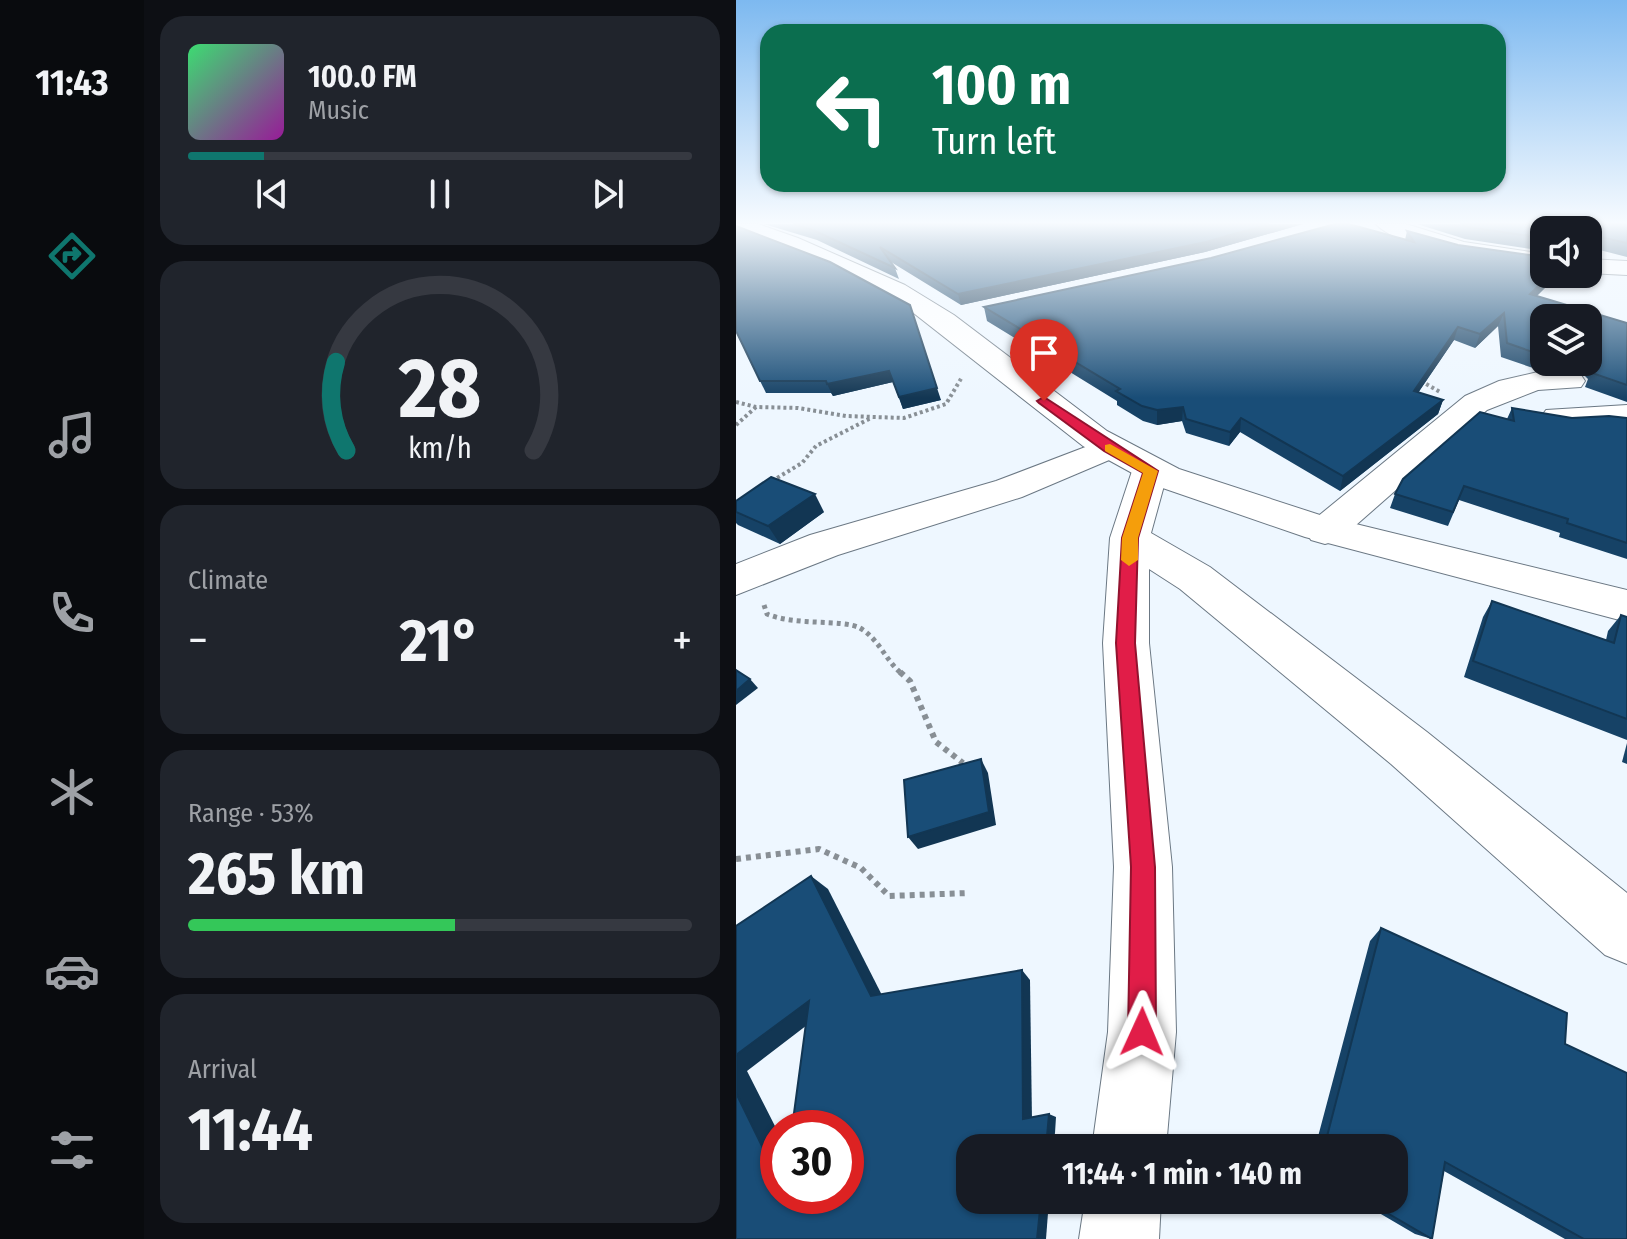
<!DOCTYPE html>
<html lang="en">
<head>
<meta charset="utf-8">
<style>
	:root { --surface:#171b24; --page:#20242c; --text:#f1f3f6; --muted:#9ea1a6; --line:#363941; --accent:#0f766e }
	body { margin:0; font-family:"Fira Sans Condensed",sans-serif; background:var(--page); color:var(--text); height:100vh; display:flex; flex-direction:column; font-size:30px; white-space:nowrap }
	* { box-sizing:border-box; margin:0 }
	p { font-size:26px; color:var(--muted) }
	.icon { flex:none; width:44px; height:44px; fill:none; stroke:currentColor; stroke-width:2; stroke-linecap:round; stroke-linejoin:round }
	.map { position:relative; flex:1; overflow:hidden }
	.drawer { display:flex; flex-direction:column; gap:16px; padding:16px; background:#0d0f14; width:592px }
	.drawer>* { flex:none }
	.top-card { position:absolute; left:24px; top:24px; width:746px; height:168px; border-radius:24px; box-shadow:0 2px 6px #0004; background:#0b6e4f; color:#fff; overflow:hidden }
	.buttons { position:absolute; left:794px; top:216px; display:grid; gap:16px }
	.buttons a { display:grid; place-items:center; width:72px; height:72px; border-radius:16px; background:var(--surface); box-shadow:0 2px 6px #0004; font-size:40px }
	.speed { position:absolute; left:24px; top:1110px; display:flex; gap:16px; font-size:40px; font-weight:700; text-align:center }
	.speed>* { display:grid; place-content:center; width:104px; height:104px; border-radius:50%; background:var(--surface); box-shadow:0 2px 6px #0004; line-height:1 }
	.speed .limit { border:12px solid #d22; background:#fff; color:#111 }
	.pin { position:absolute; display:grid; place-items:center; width:68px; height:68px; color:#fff; margin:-82px -34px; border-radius:50% 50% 50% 0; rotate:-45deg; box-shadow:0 0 8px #0007 }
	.pin .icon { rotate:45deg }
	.me { position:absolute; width:88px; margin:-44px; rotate:1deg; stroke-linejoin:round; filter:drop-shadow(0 0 6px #0008) }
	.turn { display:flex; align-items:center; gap:28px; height:168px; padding:0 40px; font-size:36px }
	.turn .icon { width:104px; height:104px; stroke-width:2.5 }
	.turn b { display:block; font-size:56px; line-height:68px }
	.big { font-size:60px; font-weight:700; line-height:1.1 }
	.drawer .card { flex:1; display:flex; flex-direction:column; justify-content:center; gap:12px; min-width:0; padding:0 28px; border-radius:24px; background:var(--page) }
	.drawer .dial { align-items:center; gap:0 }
	.dial svg { height:208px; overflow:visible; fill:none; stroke:var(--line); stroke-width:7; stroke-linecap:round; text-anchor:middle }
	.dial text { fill:var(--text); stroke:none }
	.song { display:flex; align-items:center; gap:24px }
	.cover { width:96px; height:96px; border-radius:12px; background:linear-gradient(135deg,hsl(140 70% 55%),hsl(300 70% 35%)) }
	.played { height:8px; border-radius:4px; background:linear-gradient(90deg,var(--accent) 15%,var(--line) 15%) }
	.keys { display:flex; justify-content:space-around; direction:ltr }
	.heat { display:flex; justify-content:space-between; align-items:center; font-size:44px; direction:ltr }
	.charge { height:12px; border-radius:6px; background:linear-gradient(90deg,#34c759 53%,var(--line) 0) }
	.trip { position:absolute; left:220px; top:1134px; width:452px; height:80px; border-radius:24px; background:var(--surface); box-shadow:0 2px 6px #0004; font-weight:700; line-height:80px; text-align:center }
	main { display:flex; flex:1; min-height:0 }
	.menu { display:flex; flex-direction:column; width:144px; justify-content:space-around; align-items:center; background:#090b0e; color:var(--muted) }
	.menu .icon { width:56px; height:56px }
	.menu .current { color:var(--accent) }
	.menu b { font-size:36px; color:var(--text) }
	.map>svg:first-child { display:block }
</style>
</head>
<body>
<main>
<nav class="menu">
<b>11:43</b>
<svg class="icon current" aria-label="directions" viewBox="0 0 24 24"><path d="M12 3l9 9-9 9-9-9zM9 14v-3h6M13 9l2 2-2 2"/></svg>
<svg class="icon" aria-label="music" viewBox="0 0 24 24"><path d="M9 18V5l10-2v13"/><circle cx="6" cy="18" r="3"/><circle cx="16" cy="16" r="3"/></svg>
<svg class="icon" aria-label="phone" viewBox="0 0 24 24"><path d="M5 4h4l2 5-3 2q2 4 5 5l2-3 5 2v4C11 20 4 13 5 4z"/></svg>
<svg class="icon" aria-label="climate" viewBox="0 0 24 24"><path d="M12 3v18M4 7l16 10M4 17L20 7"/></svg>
<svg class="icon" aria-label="car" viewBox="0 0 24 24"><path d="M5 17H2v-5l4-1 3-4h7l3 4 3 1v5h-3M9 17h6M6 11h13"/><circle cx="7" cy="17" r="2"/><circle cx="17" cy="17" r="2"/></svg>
<svg class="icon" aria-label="filters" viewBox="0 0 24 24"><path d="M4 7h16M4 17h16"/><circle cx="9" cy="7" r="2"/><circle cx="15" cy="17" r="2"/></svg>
</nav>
<section class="drawer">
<div class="card">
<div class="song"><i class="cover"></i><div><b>100.0 FM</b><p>Music</p></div></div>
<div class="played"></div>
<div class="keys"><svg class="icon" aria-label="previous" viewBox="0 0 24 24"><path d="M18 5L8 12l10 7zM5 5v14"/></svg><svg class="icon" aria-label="pause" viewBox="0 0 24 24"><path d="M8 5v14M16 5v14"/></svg><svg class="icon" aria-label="next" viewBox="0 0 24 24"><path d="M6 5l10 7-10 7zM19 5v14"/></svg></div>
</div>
<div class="card dial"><svg viewBox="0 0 100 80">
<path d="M14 69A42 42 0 1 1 86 69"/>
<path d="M14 69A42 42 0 0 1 10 35" stroke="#0f766e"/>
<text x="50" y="56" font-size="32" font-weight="700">28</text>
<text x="50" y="72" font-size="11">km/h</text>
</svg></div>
<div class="card"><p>Climate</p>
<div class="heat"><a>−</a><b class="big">21°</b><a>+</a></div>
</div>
<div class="card"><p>Range · 53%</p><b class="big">265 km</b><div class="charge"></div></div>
<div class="card"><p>Arrival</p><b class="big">11:44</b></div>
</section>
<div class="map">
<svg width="891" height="1239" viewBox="0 0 891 1239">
	<rect width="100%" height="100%" fill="#eef7ff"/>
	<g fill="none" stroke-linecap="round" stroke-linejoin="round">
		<g stroke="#6b7884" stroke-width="2">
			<g id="street">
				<path d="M640 224H670L728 242 808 254V268C773 264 662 250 640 224Z"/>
				<path d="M852 259 891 261V275L852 273Z"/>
				<path d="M802 372 845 375 849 381 845 387 802 390 751 410 603 540 589 544 575 540 570 531 575 522 729 396 763 381Z"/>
				<path d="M891 405V425L868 428 810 424 805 417 810 410Z"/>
				<path d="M373 438 385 441 390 448 385 455 286 497 102 555 0 595V564L74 535 260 481Z"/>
				<path d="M414 460 427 463 432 471 415 533 474 567 691 732 891 893V964L869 955 655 764 444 589 413 569V643L436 867 440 1032 430 1148H356L372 1032 378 867 367 643 374 538 396 471 401 463Z"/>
				<path d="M349 1200H425L423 1239H343Z"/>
			</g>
		</g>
		<g stroke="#6b7884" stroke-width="2">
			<path id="secondary" d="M0 224H22L62 238 169 285 218 315 371 431 443 469 587 516 891 590V622L569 537 418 485 347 446 175 311 99 270 0 231Z"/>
		</g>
		<g stroke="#888f95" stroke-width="4" stroke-dasharray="3 3" stroke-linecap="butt">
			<path d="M685 381 704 392"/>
			<path d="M0 402 20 407 62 408 110 416 168 418 210 404 226 377"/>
			<path d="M0 425 20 407"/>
			<path d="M36 481 66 463 80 446 135 418"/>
		</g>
		<path stroke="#888f95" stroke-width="5" stroke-dasharray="4 4" stroke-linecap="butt" d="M28 605 31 614C59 626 106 619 124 628 143 639 150 661 166 674"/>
		<g stroke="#888f95" stroke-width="6" stroke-dasharray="5 5" stroke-linecap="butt">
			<path d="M164 672 174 681 200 742 227 763"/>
			<path d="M0 859 83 849 125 868 153 896 232 893"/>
		</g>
		<use href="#street" fill="#fff" fill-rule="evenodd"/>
		<use href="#secondary" fill="#fff" fill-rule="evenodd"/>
	</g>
	<g fill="#164266" fill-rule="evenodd">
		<path d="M28 224H567L469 252 225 305 155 262 159 268 163 279 81 240Z"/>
		<path d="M681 224H891V257L852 247V230H808V251L729 239Z"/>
		<path d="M0 226 205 400 167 409 157 382 97 396 95 393H30L1 334Z"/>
		<path d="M671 231 808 274H823L801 296 891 323V402L849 387 852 379 845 372 800 369 765 357 762 326 739 348 718 340 682 393 707 400 702 414 604 491 504 432 493 446 450 433 446 421 421 425 407 421 381 405V401L251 321 248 307 669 240ZM808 318H852V362H808Z"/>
		<path d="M776 408 836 418H891V559L823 537 824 533 723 500 712 526 654 508 659 494 771 419Z"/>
		<path d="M0 501 88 512 44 544 2 525 0 523Z"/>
		<path d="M756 601 870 640 872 631 885 615 891 617V740L728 677 747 617Z"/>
		<path d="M891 743V764L886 762Z"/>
		<path d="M645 928 891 1239H829L708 1171 696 1239 679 1234 621 1200H658V1148H579L634 941Z"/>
	</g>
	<g fill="#123653">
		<path d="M533 224H567L469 252 225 305 222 294Z"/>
		<path d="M815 274H823L789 307 794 294Z"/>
		<path d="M768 313 762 326 739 348 744 334Z"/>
		<path d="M722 327 718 340 673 406 678 391Z"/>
		<path d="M153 371 157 382 97 396 91 384Z"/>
		<path d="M201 388 205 400 167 409 163 397Z"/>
		<path d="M707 400 702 414 604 491 607 476Z"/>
		<path d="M447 407 446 421 421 425V410Z"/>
		<path d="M505 418 504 432 493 446 494 432Z"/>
		<path d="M79 494 88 512 44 544 32 526Z"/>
		<path d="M14 679 22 688 0 705V691Z"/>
		<path d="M245 759 252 773 260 825 182 849 172 837Z"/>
		<path d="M75 876 92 889 151 1005 135 996Z"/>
		<path d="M286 970 294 980 296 1121 287 1119Z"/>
		<path d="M73 1001 92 1009 11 1071 42 1132V1179L0 1093V1055Z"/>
		<path d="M313 1114 320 1117 318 1148H310Z"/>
		<path d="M305 1200H313L310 1239H301Z"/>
	</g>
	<g fill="#194d77" stroke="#123653" stroke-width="2">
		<path d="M57 224H533L470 242 222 294 144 247 159 268 77 230Z"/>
		<path d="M599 224H613L678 242 671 231 722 245 808 257V274H815L794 294 891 323V385L856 373 859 365 852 358V318H808V356L771 343 768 313 744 334 722 327 678 391 707 400 607 476 505 418 494 432 450 419 447 407 421 410 406 406 380 391 384 389 248 307 475 258Z"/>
		<path d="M724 224H891V243L856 235 852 238V230H808V238L732 227Z"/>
		<path d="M0 226 94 262 174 305 201 388 163 397 153 371 91 384 90 381H24L0 331Z"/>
		<path d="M776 408 836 418 873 416 891 418V543L831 523 832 519 728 486 717 512 659 494 667 479 744 412 778 421Z"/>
		<path d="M35 477 79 494 32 526 0 512V501Z"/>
		<path d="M756 601 878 643 885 615 891 617V719L737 661Z"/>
		<path d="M0 670 14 679 0 691Z"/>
		<path d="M245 759 253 812 172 837 168 780Z"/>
		<path d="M75 876 135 996 286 970 287 1119 313 1114 310 1148H234V1200H305L301 1239H0V1093L42 1179V1196H110V1128H56L73 1001 0 1055V926Z"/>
		<path d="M645 928 831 1013 829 1044 891 1073V1239H848L709 1162 696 1239 629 1200H658V1148H588Z"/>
	</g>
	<linearGradient id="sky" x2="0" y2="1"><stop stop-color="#7db9f0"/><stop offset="0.56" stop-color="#f7fbff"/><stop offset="1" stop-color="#f7fbff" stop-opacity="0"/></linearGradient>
	<rect width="891" height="398" fill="url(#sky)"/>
	<path fill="#e11d48" stroke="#92132f" stroke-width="2" d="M308 397 422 471 402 538 399 643 419 867 420 1032 415 1042 406 1046 396 1042 392 1032 395 867 380 643 386 538 407 473 368 451 303 403 301 401Z"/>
	<path fill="#f59e0b" d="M374 444 422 471 402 538V560L393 566 385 560 386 538 407 473 369 451V445Z"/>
</svg>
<div class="buttons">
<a><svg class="icon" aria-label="sound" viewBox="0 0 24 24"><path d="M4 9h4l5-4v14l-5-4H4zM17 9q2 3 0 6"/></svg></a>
<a><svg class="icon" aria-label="layers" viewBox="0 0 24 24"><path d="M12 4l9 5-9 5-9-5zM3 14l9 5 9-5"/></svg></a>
</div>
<div class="speed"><div class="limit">30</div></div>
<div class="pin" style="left:308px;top:401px;background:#d93025"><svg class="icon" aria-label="arrive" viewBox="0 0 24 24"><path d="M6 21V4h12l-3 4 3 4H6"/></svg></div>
<svg class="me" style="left:406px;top:1032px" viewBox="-20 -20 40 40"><path d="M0-17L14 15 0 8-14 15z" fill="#e11d48" stroke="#fff" stroke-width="4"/></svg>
<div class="trip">11:44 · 1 min · 140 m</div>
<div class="top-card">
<div class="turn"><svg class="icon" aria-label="left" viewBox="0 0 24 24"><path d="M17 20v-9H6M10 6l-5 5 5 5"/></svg><div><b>100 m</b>Turn left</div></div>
</div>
</div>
</main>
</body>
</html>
